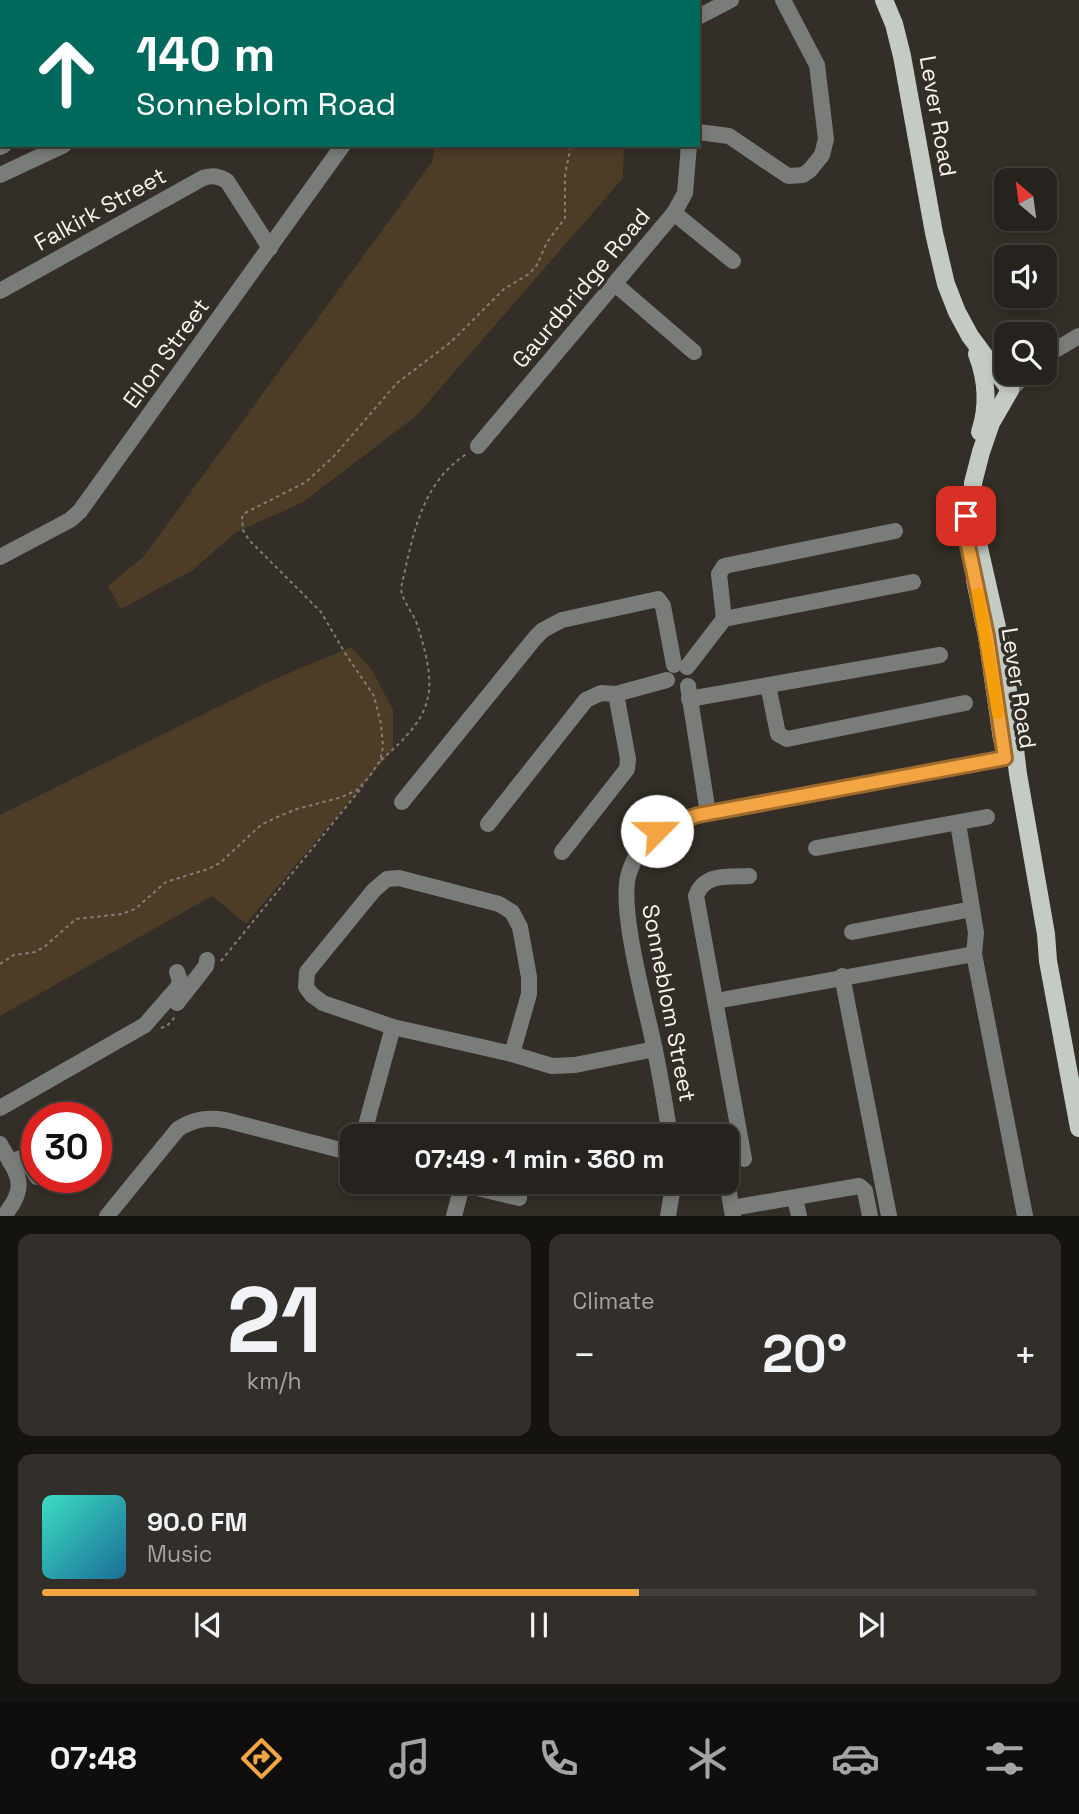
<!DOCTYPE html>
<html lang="en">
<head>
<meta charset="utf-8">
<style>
	:root { --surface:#26221d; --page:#322f2a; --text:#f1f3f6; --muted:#a4a4a4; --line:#423f3b; --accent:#f3a443 }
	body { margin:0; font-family:"Space Grotesk",sans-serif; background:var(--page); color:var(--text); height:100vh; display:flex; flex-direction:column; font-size:26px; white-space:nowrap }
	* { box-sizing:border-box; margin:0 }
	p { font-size:23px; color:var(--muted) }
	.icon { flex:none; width:38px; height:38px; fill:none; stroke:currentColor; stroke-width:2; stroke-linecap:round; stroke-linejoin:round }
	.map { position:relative; height:1216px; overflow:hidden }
	.details { display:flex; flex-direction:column; gap:18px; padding:18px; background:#151310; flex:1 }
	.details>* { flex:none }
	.top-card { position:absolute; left:0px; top:0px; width:700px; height:147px; box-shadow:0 4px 10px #0003,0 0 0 2px var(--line); background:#00695c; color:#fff; overflow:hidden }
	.needle { width:46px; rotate:331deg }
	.tools { position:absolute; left:994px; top:168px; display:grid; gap:14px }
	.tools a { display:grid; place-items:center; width:63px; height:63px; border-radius:14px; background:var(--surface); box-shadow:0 4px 10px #0003,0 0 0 2px var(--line); font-size:35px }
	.speed { position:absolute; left:21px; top:1102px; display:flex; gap:14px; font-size:35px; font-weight:700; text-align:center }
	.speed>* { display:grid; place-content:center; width:91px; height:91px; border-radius:50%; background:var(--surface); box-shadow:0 4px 10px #0003,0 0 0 2px var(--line); line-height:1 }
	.speed .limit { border:10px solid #d22; background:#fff; color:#111 }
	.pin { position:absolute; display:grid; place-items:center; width:60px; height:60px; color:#fff; margin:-30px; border-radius:14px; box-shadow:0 4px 10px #0006 }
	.me { position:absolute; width:77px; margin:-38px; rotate:67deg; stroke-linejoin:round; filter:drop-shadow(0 0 5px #0008) }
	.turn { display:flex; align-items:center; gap:24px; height:147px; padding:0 21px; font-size:32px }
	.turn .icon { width:91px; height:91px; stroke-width:2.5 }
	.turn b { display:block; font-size:49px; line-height:60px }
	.big { font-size:52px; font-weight:800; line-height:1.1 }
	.details .widget { flex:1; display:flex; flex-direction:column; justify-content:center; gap:10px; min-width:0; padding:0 24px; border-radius:14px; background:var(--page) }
	.details .dial { align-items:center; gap:0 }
	.dial b { font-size:91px; line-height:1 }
	.song { display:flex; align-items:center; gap:21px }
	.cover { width:84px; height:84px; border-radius:10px; background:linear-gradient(135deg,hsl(170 70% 55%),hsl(200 70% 35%)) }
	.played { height:7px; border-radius:4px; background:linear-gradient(90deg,var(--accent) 60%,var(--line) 60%) }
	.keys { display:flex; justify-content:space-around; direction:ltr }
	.heat { display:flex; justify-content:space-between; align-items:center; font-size:38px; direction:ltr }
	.details .tiles { flex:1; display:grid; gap:18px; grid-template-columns:1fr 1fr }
	.widget:last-child { grid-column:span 2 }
	.trip { position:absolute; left:340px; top:1124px; width:399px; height:70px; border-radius:14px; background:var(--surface); box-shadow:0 4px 10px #0003,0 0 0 2px var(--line); font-weight:800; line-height:70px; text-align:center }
	.menu { display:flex; height:112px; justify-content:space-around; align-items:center; background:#0f0e0c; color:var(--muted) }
	.menu .icon { width:49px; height:49px }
	.menu .selected { color:var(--accent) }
	.menu b { font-size:32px; color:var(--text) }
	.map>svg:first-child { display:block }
</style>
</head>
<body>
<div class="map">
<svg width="1079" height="1216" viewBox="0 0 1079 1216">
	<rect width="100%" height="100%" fill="#332e27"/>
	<g fill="#4d3d27">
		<path d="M436 145H624L623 178 416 416 303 502 235 533 193 570 121 609 108 586 144 556 432 162Z"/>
		<path d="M351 647 372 670 393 710V750L246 924 212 896 0 1016V815L270 681Z"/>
	</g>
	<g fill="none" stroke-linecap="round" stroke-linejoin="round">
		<g stroke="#817d77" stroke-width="2" stroke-dasharray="3.5 3.5" stroke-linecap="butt">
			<path d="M595 2V0"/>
			<path d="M381 760C433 715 439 694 418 627 414 613 402 602 401 588 413 537 420 483 468 453"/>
			<path d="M221 961 363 786"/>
			<path d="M0 964 14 955 35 952 44 947 76 919 122 914 135 909 166 882 208 869 220 863 261 825 275 818 297 809 342 797 357 790 369 777 380 761 383 747 381 724 374 696 345 653 321 612 249 540 243 530 242 517 245 513 306 482 334 456 397 383 451 342 504 289 529 274 537 265 547 242 565 218V175L571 145"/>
			<path d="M161 1028 167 1026 175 1017"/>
		</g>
		<g stroke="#797c79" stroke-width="16">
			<path d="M680 0 681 2"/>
			<path d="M58 2 62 0"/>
			<path d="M264 2 267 0"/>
			<path d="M333 2 336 0"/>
			<path d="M698 17 731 0"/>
			<path d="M0 32 2 31"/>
			<path d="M698 132 729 136 788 176 803 175 810 170 822 155 826 139 817 65 783 0"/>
			<path d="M0 147 4 145"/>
			<path d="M0 175 64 145"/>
			<path d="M674 213 733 261"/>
			<path d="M615 284 694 352"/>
			<path d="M0 291 203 178C213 175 218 176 227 181L270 248"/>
			<path d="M1045 356 1079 336"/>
			<path d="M1010 390 1027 373"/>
			<path d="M478 446 674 213 685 193 689 145"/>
			<path d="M0 557 70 520 80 511 343 145"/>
			<path d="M724 619 719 574 724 566 895 531"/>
			<path d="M687 667 724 619 913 582"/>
			<path d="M768 685 778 734 787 739 965 703"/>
			<path d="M688 686 708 813"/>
			<path d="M689 699 940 655"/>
			<path d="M402 802 535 638 543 630 562 620 658 599 663 606 674 665"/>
			<path d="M958 823 976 933 974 954 1025 1216"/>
			<path d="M488 824 586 700 601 693 616 694 667 680"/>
			<path d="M816 848 987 817"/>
			<path d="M562 852 627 769 628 759 616 694"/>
			<path d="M852 932 972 909"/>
			<path d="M842 976 889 1216"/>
			<path d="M716 1001 974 954"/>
			<path d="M177 1003 206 966 207 960"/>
			<path d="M512 1054 529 994V977L520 927 512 912 499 904 399 878 387 879 374 890 307 972 306 987 312 995 323 1003 393 1027 512 1054 552 1066 575 1065 655 1049"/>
			<path d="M0 1108 145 1025 178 987 180 981 177 972"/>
			<path d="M363 1136 393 1027"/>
			<path d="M670 1136C665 1104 660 1073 653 1041 645 1003 618 907 629 873 641 836 664 826 698 815L1016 756"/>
			<path d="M0 1144C17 1175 30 1184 4 1216"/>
			<path d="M744 1159 696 896C704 873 728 877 749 876"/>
			<path d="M10 1162 24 1157 37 1177"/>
			<path d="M447 1181 519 1198"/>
			<path d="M727 1182 733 1216"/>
			<path d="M795 1198 799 1216"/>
			<path d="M732 1208 859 1186 865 1191 870 1216"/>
			<path d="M107 1216 178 1129C194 1119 207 1117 225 1120L352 1153"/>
			<path d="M454 1216 462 1186"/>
			<path d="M668 1216 674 1181"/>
		</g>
		<g stroke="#c3cbc4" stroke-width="18">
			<path d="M884 0 894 24 902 56 934 233 946 284 957 312 970 336 1010 390"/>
			<path d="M977 354C987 380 989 405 980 432"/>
			<path d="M1010 390 991 423 981 452 973 483V501L977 539 1004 658 1018 774 1046 934 1048 961 1079 1128"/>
			<path d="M975 580 987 636 1002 739"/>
		</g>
	</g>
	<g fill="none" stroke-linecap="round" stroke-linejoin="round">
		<g stroke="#9e6b2c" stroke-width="18">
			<path id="route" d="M657 831 670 824 698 815 1005 758 987 636 968 545 966 516"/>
		</g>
		<use href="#route" stroke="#f3a443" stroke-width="12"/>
		<path stroke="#f59e0b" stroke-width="12" d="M978 594 998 713"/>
	</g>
	<g text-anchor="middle" stroke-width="7" stroke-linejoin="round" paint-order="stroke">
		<g font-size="23" fill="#f6f3ee" stroke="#332e27">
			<text transform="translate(938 116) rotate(80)" y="8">Lever Road</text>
			<text transform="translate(100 209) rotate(-29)" y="8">Falkirk Street</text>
			<text transform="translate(581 288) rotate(-50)" y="8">Gaurdbridge Road</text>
			<text transform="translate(166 353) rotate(-54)" y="8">Ellon Street</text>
			<text transform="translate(1019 688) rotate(81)" y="8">Lever Road</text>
			<text transform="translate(669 1003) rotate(79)" y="8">Sonneblom Street</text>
		</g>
	</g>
</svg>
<div class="tools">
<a><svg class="needle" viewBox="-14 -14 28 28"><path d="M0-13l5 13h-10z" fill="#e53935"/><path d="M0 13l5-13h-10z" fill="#a4a4a4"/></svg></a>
<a><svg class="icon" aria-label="sound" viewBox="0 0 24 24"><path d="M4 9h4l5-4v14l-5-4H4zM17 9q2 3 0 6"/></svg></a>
<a><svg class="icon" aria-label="search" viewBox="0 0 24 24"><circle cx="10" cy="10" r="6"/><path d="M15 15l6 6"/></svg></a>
</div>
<div class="speed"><div class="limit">30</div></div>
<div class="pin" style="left:966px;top:516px;background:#d93025"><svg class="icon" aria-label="arrive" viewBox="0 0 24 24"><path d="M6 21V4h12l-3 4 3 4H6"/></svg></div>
<svg class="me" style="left:657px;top:831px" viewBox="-20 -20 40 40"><circle r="19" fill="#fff"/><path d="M0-13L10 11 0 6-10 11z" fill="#f3a443"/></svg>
<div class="trip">07:49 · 1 min · 360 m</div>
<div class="top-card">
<div class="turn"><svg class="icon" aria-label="ahead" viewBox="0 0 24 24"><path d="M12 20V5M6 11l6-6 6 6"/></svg><div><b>140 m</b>Sonneblom Road</div></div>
</div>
</div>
<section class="details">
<div class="tiles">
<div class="widget dial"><b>21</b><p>km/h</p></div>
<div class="widget"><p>Climate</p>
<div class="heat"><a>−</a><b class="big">20°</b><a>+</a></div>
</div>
<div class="widget">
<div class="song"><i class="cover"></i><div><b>90.0 FM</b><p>Music</p></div></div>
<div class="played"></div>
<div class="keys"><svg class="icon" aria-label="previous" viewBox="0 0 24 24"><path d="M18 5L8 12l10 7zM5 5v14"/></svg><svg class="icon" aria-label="pause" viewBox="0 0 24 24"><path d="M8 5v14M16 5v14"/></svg><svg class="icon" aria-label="next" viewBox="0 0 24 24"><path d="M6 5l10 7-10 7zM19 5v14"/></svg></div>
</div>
</div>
</section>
<nav class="menu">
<b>07:48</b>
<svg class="icon selected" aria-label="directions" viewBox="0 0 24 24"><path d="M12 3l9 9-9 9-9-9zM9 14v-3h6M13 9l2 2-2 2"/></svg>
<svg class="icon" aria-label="music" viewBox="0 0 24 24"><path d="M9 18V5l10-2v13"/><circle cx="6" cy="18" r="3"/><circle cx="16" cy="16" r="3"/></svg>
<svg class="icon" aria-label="phone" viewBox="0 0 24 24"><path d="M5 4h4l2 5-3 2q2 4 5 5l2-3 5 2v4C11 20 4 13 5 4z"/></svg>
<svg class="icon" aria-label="climate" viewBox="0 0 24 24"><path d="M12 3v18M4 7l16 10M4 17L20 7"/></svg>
<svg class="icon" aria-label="car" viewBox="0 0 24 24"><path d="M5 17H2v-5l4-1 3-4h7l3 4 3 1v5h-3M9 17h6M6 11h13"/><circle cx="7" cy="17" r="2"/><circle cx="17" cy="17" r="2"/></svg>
<svg class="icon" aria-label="filters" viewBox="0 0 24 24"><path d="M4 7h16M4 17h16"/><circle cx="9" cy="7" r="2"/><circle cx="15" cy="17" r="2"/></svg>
</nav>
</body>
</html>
